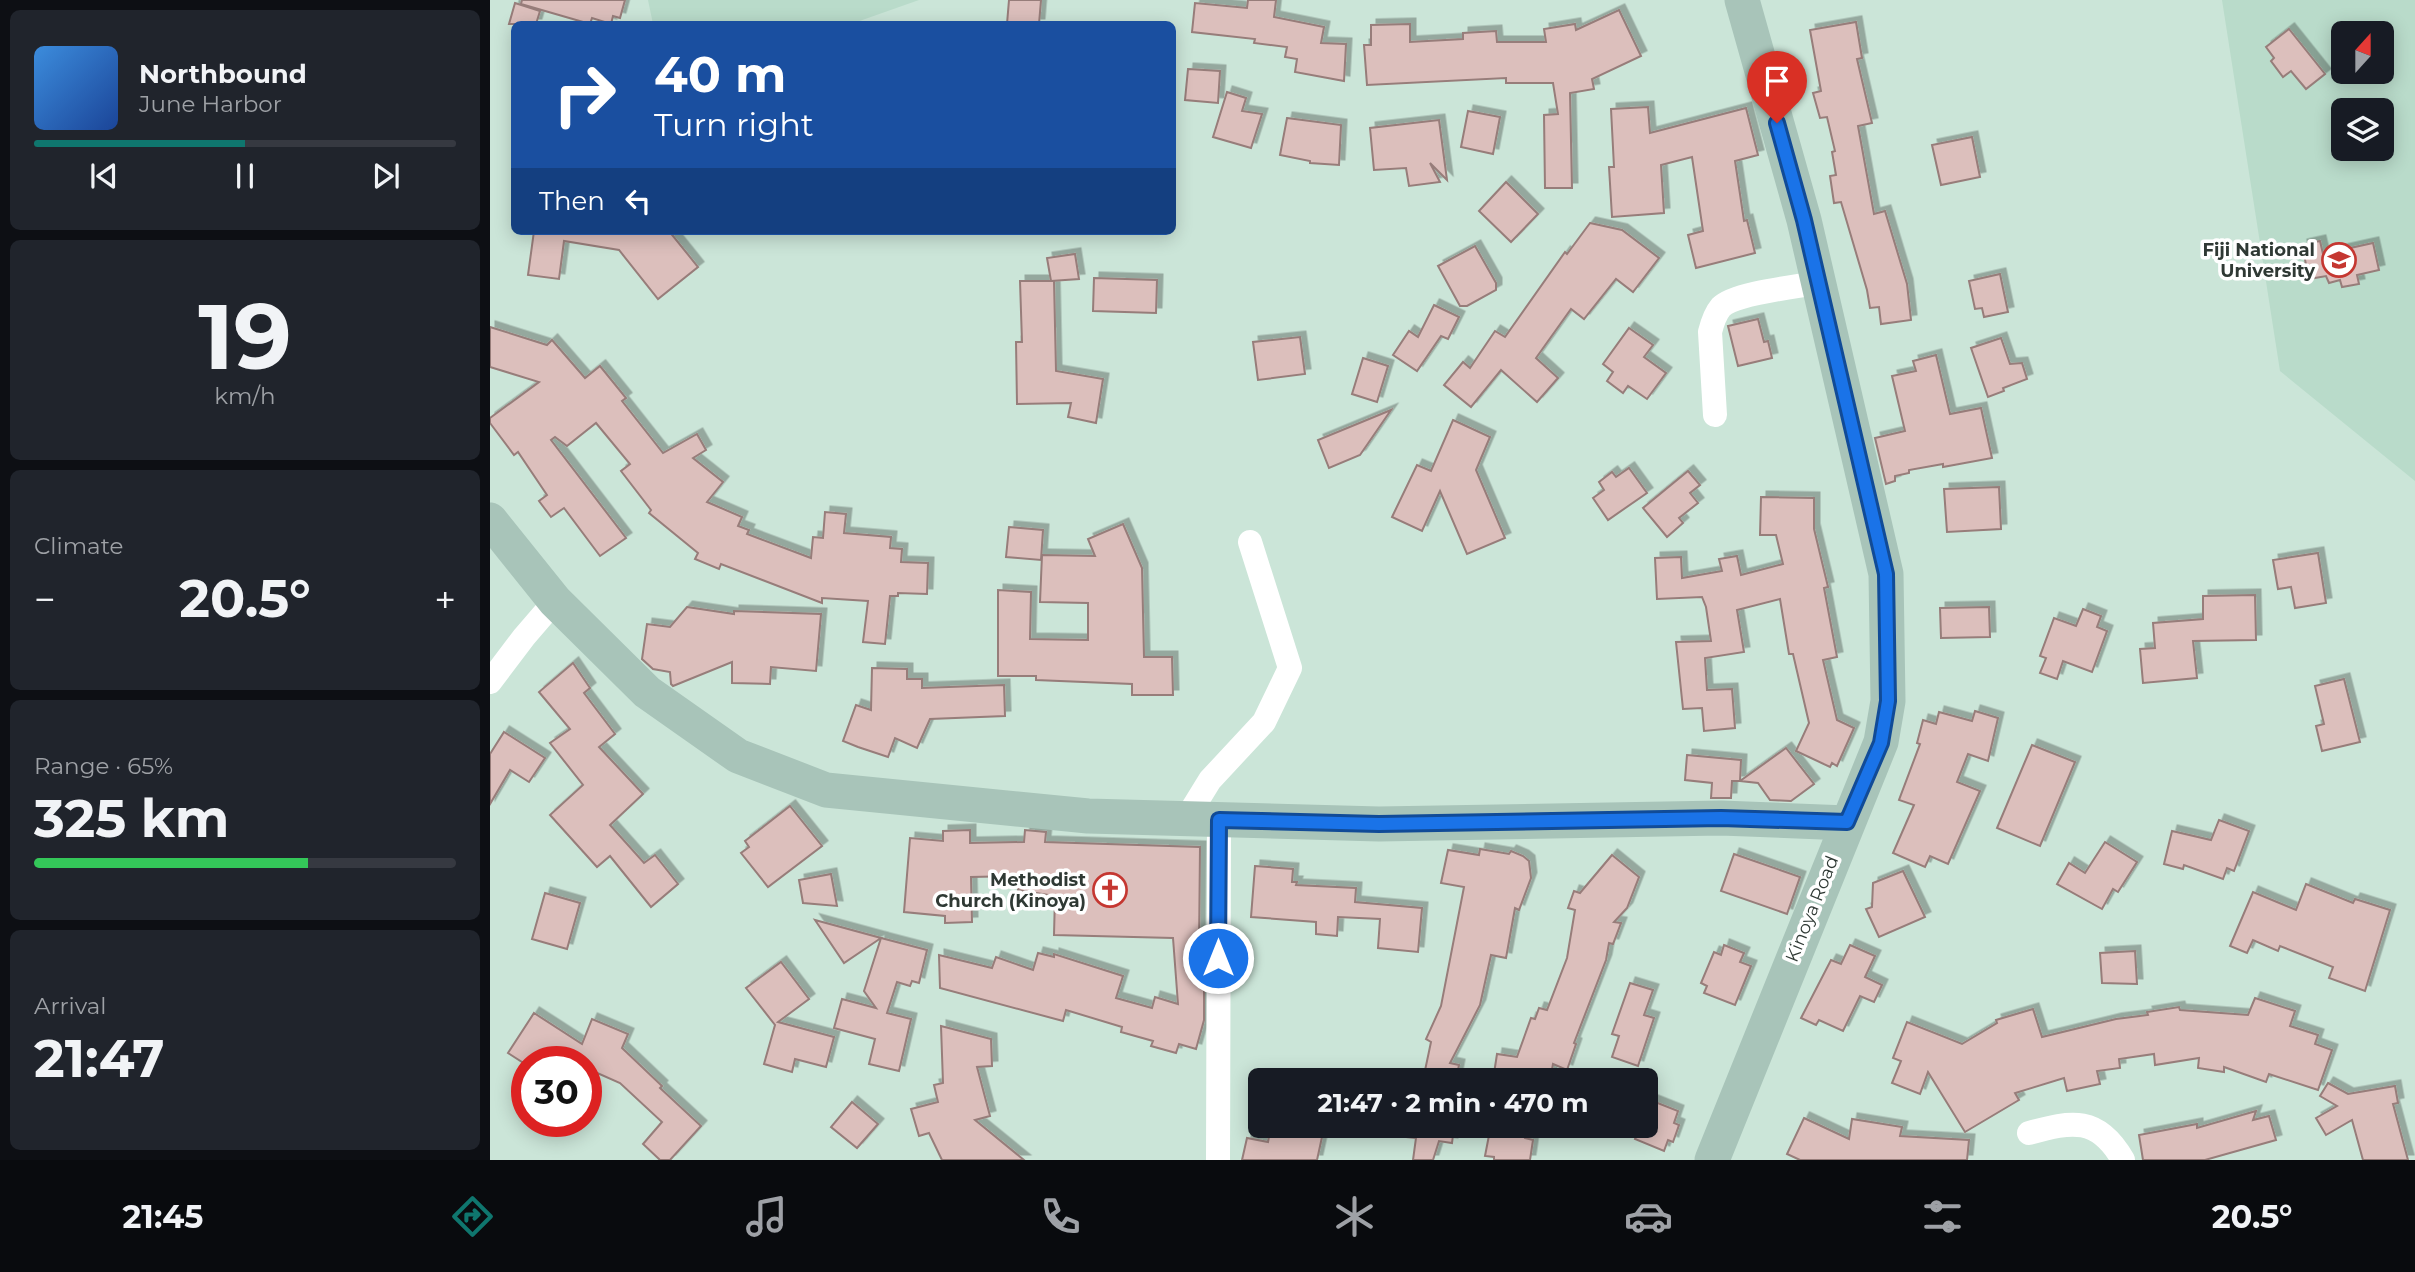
<!DOCTYPE html>
<html lang="en">
<head>
<meta charset="utf-8">
<style>
	:root { --surface:#171b24; --page:#20242c; --text:#f1f3f6; --muted:#9ea1a6; --line:#363941; --accent:#0f766e }
	body { margin:0; font-family:Montserrat,sans-serif; background:var(--page); color:var(--text); height:100vh; display:flex; flex-direction:column; font-size:26px; white-space:nowrap }
	* { box-sizing:border-box; margin:0 }
	p { font-size:23px; color:var(--muted) }
	.icon { flex:none; width:38px; height:38px; fill:none; stroke:currentColor; stroke-width:2; stroke-linecap:round; stroke-linejoin:round }
	.map { position:relative; flex:1; overflow:hidden }
	.sheet { display:flex; flex-direction:column; gap:10px; padding:10px; background:#0d0f14; width:490px }
	.sheet>* { flex:none }
	.hud { position:absolute; left:21px; top:21px; width:665px; height:214px; border-radius:10px; box-shadow:0 4px 18px #0003; background:#1a4fa0; color:#fff; overflow:hidden }
	.needle { width:46px; rotate:21deg }
	.fabs { position:absolute; left:1841px; top:21px; display:grid; gap:14px }
	.fabs a { display:grid; place-items:center; width:63px; height:63px; border-radius:10px; background:var(--surface); box-shadow:0 4px 18px #0003; font-size:35px }
	.speed { position:absolute; left:21px; top:1046px; display:flex; gap:14px; font-size:35px; font-weight:700; text-align:center }
	.speed>* { display:grid; place-content:center; width:91px; height:91px; border-radius:50%; background:var(--surface); box-shadow:0 4px 18px #0003; line-height:1 }
	.speed .limit { border:10px solid #d22; background:#fff; color:#111 }
	.pin { position:absolute; display:grid; place-items:center; width:60px; height:60px; color:#fff; margin:-72px -30px; border-radius:50% 50% 50% 0; rotate:-45deg; box-shadow:0 0 7px #0007 }
	.pin .icon { rotate:45deg }
	.me { position:absolute; width:77px; margin:-38px; rotate:0deg; stroke-linejoin:round; filter:drop-shadow(0 0 5px #0008) }
	.turn { display:flex; align-items:center; gap:24px; height:147px; padding:0 28px; font-size:32px }
	.turn .icon { width:91px; height:91px; stroke-width:2.5 }
	.turn b { display:block; font-size:49px; line-height:60px }
	.then { display:flex; align-items:center; height:66px; padding:0 28px; background:#0003; gap:14px; font-size:26px }
	.big { font-size:52px; font-weight:700; line-height:1.1 }
	.sheet .card { flex:1; display:flex; flex-direction:column; justify-content:center; gap:10px; min-width:0; padding:0 24px; border-radius:10px; background:var(--page) }
	.sheet .dial { align-items:center; gap:0 }
	.dial b { font-size:91px; line-height:1 }
	.song { display:flex; align-items:center; gap:21px }
	.cover { width:84px; height:84px; border-radius:10px; background:linear-gradient(135deg,hsl(210 70% 55%),hsl(220 70% 35%)) }
	.played { height:7px; border-radius:4px; background:linear-gradient(90deg,var(--accent) 50%,var(--line) 50%) }
	.keys { display:flex; justify-content:space-around; direction:ltr }
	.heat { display:flex; justify-content:space-between; align-items:center; font-size:38px; direction:ltr }
	.charge { height:10px; border-radius:5px; background:linear-gradient(90deg,#34c759 65%,var(--line) 0) }
	.trip { position:absolute; left:758px; top:1068px; width:410px; height:70px; border-radius:10px; background:var(--surface); box-shadow:0 4px 18px #0003; font-weight:700; line-height:70px; text-align:center }
	.tabs { display:flex; height:112px; justify-content:space-around; align-items:center; background:#090b0e; color:var(--muted) }
	.tabs .icon { width:49px; height:49px }
	.tabs .current { color:var(--accent) }
	.tabs b { font-size:32px; color:var(--text) }
	main { display:flex; flex:1; min-height:0 }
	.map>svg:first-child { display:block }
</style>
</head>
<body>
<main>
<section class="sheet">
<div class="card">
<div class="song"><i class="cover"></i><div><b>Northbound</b><p>June Harbor</p></div></div>
<div class="played"></div>
<div class="keys"><svg class="icon" aria-label="previous" viewBox="0 0 24 24"><path d="M18 5L8 12l10 7zM5 5v14"/></svg><svg class="icon" aria-label="pause" viewBox="0 0 24 24"><path d="M8 5v14M16 5v14"/></svg><svg class="icon" aria-label="next" viewBox="0 0 24 24"><path d="M6 5l10 7-10 7zM19 5v14"/></svg></div>
</div>
<div class="card dial"><b>19</b><p>km/h</p></div>
<div class="card"><p>Climate</p>
<div class="heat"><a>−</a><b class="big">20.5°</b><a>+</a></div>
</div>
<div class="card"><p>Range · 65%</p><b class="big">325 km</b><div class="charge"></div></div>
<div class="card"><p>Arrival</p><b class="big">21:47</b></div>
</section>
<div class="map">
<svg width="1925" height="1160" viewBox="0 0 1925 1160">
	<defs>
		<filter id="shadow"><feDropShadow dx="5.5" dy="-5.5" stdDeviation="0" flood-color="#0004"/></filter>
	</defs>
	<rect width="100%" height="100%" fill="#cbe5d8"/>
	<g fill="#b9dbca" fill-rule="evenodd">
		<path d="M158 0H429L361 24H163Z"/>
		<path d="M1732 0H1925V481L1790 371ZM1853 33H1892V72H1853ZM1853 110H1892V149H1853Z"/>
	</g>
	<g fill="#dcbfbc" stroke="#977d7a" stroke-width="2" filter="url(#shadow)">
		<path d="M32 0H135L130 18 123 16 121 24 102 18 100 24 31 4Z"/>
		<path d="M519 0H551L549 24H517Z"/>
		<path d="M758 0H786L784 17 834 27 831 43 856 44 854 81 805 72 807 59 795 57 797 47 764 43 765 39 702 32 705 3 757 8Z"/>
		<path d="M25 3 50 11 46 24H19Z"/>
		<path d="M1129 10 1151 56 1102 79 1104 89 1080 93 1082 188H1055L1054 115 1068 114 1063 83H1016V78L877 85 874 45H881V25L920 24V42L973 39V33L1006 31 1007 42H1056L1054 29 1085 24 1086 30Z"/>
		<path d="M1366 22 1372 58 1367 59 1382 123 1368 126 1384 214 1395 211 1417 284 1421 320 1391 324 1389 307 1380 308 1377 290 1351 202 1344 203 1340 176 1346 175 1342 152 1345 151 1337 117 1330 118 1323 93 1331 91 1320 30Z"/>
		<path d="M1799 29 1835 74 1816 89 1801 71 1793 77 1781 61 1784 58 1776 47Z"/>
		<path d="M698 69 730 71 728 103 695 100Z"/>
		<path d="M737 92 756 98 752 111 772 114 761 148 723 137Z"/>
		<path d="M1158 107 1160 133 1256 108 1268 155 1245 161 1254 221 1257 220 1265 253 1206 268 1198 235 1213 231 1202 157 1171 165 1174 213 1122 217 1119 167H1124L1121 109Z"/>
		<path d="M978 111 1010 117 1003 154 971 147Z"/>
		<path d="M797 118 851 125 849 165 820 163V161L790 155Z"/>
		<path d="M949 120 957 180 940 163 950 182 919 186 916 168 884 170 880 128Z"/>
		<path d="M1482 137 1490 177 1451 185 1442 145Z"/>
		<path d="M1016 182 1048 214 1021 242 989 211Z"/>
		<path d="M1100 223 1132 230 1169 258 1143 292 1126 279 1094 319 1081 309 1046 358 1068 378 1047 402 1011 370 981 407 954 385 973 362 980 368 1005 331 1015 337 1075 252 1077 254Z"/>
		<path d="M44 231H179L208 267 168 299 129 250 74 241 69 279 38 275Z"/>
		<path d="M1830 241 1833 254 1883 243 1889 270 1867 275 1869 284 1852 287 1850 280 1839 283 1836 276 1819 279 1812 245Z"/>
		<path d="M985 246 1006 283V290L977 306H970L948 266Z"/>
		<path d="M585 254 589 279 561 281 557 258Z"/>
		<path d="M1510 274 1518 312 1494 317 1492 308 1485 309 1479 281Z"/>
		<path d="M604 278 667 280 666 313 603 311Z"/>
		<path d="M530 281H564L566 371 613 379 606 423 578 417 581 403 527 404 526 342H532Z"/>
		<path d="M944 305 969 317 958 339 951 336 927 371 903 355 919 331 928 337Z"/>
		<path d="M1268 319 1274 342 1278 341 1282 358 1248 366 1238 326Z"/>
		<path d="M0 327 57 345 62 340 95 378 110 366 136 398 132 401 173 453 207 434 216 450 203 458 233 482 217 502 252 517 248 526 259 530 257 534 321 558 323 537 333 538 335 512 356 514 354 533 401 537 400 548 412 549 411 562 438 563 437 594 408 593V596H400L395 644 373 642 378 601 332 598V603L231 564 229 569 205 559 208 553 159 513 161 510 131 471 140 464 106 423 77 446 65 437 61 440 136 538 110 556 74 508 61 517 49 501 57 495 28 452 24 455 0 423V418L49 382 0 367Z"/>
		<path d="M1139 328 1163 345 1154 357 1176 373 1157 399 1138 386 1133 393 1117 381 1123 372 1113 364Z"/>
		<path d="M810 337 815 374 768 380 763 342Z"/>
		<path d="M1511 338 1520 364 1532 363 1537 379 1513 388 1514 391 1498 397 1481 348Z"/>
		<path d="M1446 355 1460 414 1491 408 1502 458 1453 467V464L1419 470V473L1405 476V481L1396 484 1385 438 1415 431 1402 376 1426 371 1423 361Z"/>
		<path d="M873 358 898 366 887 402 862 394Z"/>
		<path d="M901 410 870 455 839 468 828 440Z"/>
		<path d="M963 420 1000 437 986 470 1015 538 977 554 950 491 932 531 902 517 927 465 941 471Z"/>
		<path d="M1139 468 1157 493 1118 520 1103 498 1114 490 1109 482 1122 472 1126 477Z"/>
		<path d="M1198 471 1210 485 1200 493 1208 503 1189 518 1193 523 1177 537 1153 508Z"/>
		<path d="M1509 487 1511 529 1457 532 1454 489Z"/>
		<path d="M1271 497 1324 498V529L1338 587 1334 588 1347 657 1333 660 1347 720 1364 728 1347 766 1342 763 1340 767 1306 751 1319 723 1303 654H1299L1290 599 1247 610 1254 652 1215 658 1217 690 1242 689 1245 728 1214 731 1212 708 1193 709 1186 642 1221 641 1216 607 1212 597 1167 599 1165 558 1191 557 1192 578 1232 571 1229 559 1247 556 1251 575 1293 564 1286 535H1270Z"/>
		<path d="M633 524 652 568 654 657H682L683 695H642V684L546 680V676H508V590L541 592 540 639 598 640V603L550 602 552 555 605 556 598 539Z"/>
		<path d="M519 527 553 530 551 560 516 557Z"/>
		<path d="M1828 553 1836 603 1805 608 1801 587 1788 589 1783 560Z"/>
		<path d="M1765 595 1766 640 1703 641 1707 678 1653 683 1650 649 1665 648 1663 623 1713 619V596Z"/>
		<path d="M197 607 244 614V611L331 614 326 671 281 667 280 684 242 683V662L183 686 181 684 180 672 163 669 152 659 157 624 180 627Z"/>
		<path d="M1499 607 1500 637 1451 638 1450 608Z"/>
		<path d="M1593 609 1611 616 1607 627 1617 631 1602 672 1573 661 1567 679 1550 673 1556 658 1550 656 1564 618 1586 626Z"/>
		<path d="M83 663 100 688 94 693 125 734 109 747 153 794 120 825 154 863 165 855 188 884 161 907 120 856 107 867 60 815 93 785 60 743 80 729 49 692Z"/>
		<path d="M382 668 417 669V679H432V688L514 685 515 716 440 719 427 748 405 738 398 757 368 747 353 741 366 705 381 710Z"/>
		<path d="M1854 679 1870 742 1832 751 1826 726 1834 724 1825 686Z"/>
		<path d="M1485 711 1508 718 1498 761 1478 754 1467 782 1490 791 1458 864 1440 856 1435 867 1403 853 1424 805 1409 800 1430 744 1427 743 1433 720 1446 724 1449 712 1482 721Z"/>
		<path d="M14 732 55 758 39 782 20 770 0 804V754Z"/>
		<path d="M1542 745 1585 762 1550 846 1507 828Z"/>
		<path d="M1296 748 1324 784 1301 801 1280 800 1268 783 1250 781Z"/>
		<path d="M1197 755 1251 760 1250 781H1242L1241 798H1221L1222 783 1195 780Z"/>
		<path d="M300 806 332 846 278 887 251 853 259 847 255 841Z"/>
		<path d="M1729 820 1759 831 1744 871 1737 868 1733 879 1694 865 1693 869 1674 864 1682 831 1721 840Z"/>
		<path d="M480 830V843L534 842 535 830 556 832 555 842 710 847 709 949 714 985V1020L706 1049 689 1044 686 1053 661 1046 663 1041 631 1032 632 1027 576 1010 573 1021 450 988 449 955 502 968 506 957 543 970 548 953 564 957V954L633 976 626 998 662 1008 665 997 688 1004 683 938 564 935 565 896 528 890 530 876 481 877 482 922 455 923V916L414 912 420 838 453 841V831Z"/>
		<path d="M1615 842 1647 862 1628 892 1623 889 1612 909 1567 884 1579 863 1595 873Z"/>
		<path d="M990 849 1019 854 1021 851 1033 856 1039 861 1041 878 1029 910 1025 908 1016 958 1001 955 990 1005 960 1063 969 1065 966 1080H933L941 1042 936 1039 951 1006 974 887 951 883 958 850 989 855Z"/>
		<path d="M1244 854 1310 877 1297 914 1231 891Z"/>
		<path d="M1122 855 1149 877 1137 908 1124 922 1131 923 1123 944 1119 943 1116 960 1084 1043 1086 1044 1077 1070 1063 1064 1060 1080H1003L1007 1054 1027 1057 1041 1018 1045 1019 1049 1008 1057 1010 1077 958 1085 910 1078 908 1084 891 1090 893Z"/>
		<path d="M765 866 803 869 802 882H807L806 885 866 888 865 902 932 908 928 952 888 948 890 919 848 917 847 936 826 934V922L761 917Z"/>
		<path d="M1413 871 1435 917 1389 937 1376 909 1382 907 1383 883Z"/>
		<path d="M341 874 347 906 313 903 309 880Z"/>
		<path d="M1816 884 1863 903 1865 899 1900 910 1875 991 1839 978 1843 967 1790 946 1788 951 1763 940 1757 953 1740 946 1763 892 1806 910Z"/>
		<path d="M55 893 90 903 77 949 42 939Z"/>
		<path d="M325 920 391 938 354 963Z"/>
		<path d="M391 938 437 950 429 983 422 981 420 986 407 982 397 1013 421 1019 409 1071 379 1064 385 1039 344 1028 352 999 386 1008 374 991Z"/>
		<path d="M1234 945 1254 953 1250 962 1261 966 1245 1005 1214 993 1217 986 1211 983 1224 952 1231 955Z"/>
		<path d="M1360 945 1385 956 1375 977 1392 985 1384 1002 1370 996 1353 1031 1329 1020 1326 1025 1311 1018 1341 960 1351 964Z"/>
		<path d="M1645 951 1647 984 1612 983 1610 953Z"/>
		<path d="M291 962 319 999 288 1022 344 1037 336 1067 305 1059 302 1072 274 1064 285 1025 256 988Z"/>
		<path d="M1140 983 1163 990 1154 1015 1164 1018 1148 1066 1122 1057 1129 1036 1122 1034Z"/>
		<path d="M1765 998 1805 1011 1800 1026 1828 1035 1825 1044 1842 1050 1828 1090 1779 1074 1776 1082 1734 1067V1072L1708 1068 1709 1058 1665 1065 1664 1054 1629 1059 1630 1068 1607 1071 1610 1084 1577 1091 1574 1078 1525 1093 1529 1100 1475 1132 1438 1072 1430 1094 1402 1083 1411 1061 1403 1058 1417 1022 1472 1044 1507 1023 1506 1020 1543 1009 1552 1037 1626 1019 1658 1015 1657 1012 1689 1007 1690 1010 1758 1015Z"/>
		<path d="M44 1013 92 1044 102 1019 138 1034 132 1048 172 1086 170 1088 211 1126 180 1160H170L153 1144 172 1122 130 1083 96 1068V1062H32L18 1053Z"/>
		<path d="M451 1026 501 1039 502 1066 487 1067 500 1116 485 1120 534 1160H452L439 1133 429 1136 421 1109 448 1102 444 1085 453 1083Z"/>
		<path d="M1838 1083 1858 1094 1905 1086 1908 1103 1903 1104 1918 1160H1873L1862 1120 1836 1135 1826 1118 1847 1106 1830 1096Z"/>
		<path d="M1155 1098 1188 1111 1184 1123 1189 1125 1183 1142 1178 1140 1174 1151 1145 1139 1151 1125H1155Z"/>
		<path d="M362 1102 388 1124 367 1148 341 1127Z"/>
		<path d="M1766 1111 1763 1120 1779 1116 1786 1140 1715 1160H1653L1649 1135 1707 1124V1128Z"/>
		<path d="M1314 1118 1359 1139 1362 1119 1412 1127 1410 1136 1479 1140 1477 1160H1310L1297 1154Z"/>
		<path d="M908 1125 964 1127 962 1143 949 1141 943 1160H923L926 1138 907 1136Z"/>
		<path d="M1001 1125H1037L1035 1138 1043 1140 1040 1160H1004V1157L995 1156Z"/>
		<path d="M781 1126 832 1137 827 1160H752L757 1138 778 1142Z"/>
	</g>
	<g fill="none" stroke-linecap="round" stroke-linejoin="round">
		<g stroke="#fff" stroke-width="24">
			<path d="M1225 415 1220 332C1222 324 1225 314 1231 307 1245 293 1305 287 1327 283"/>
			<path d="M0 682 34 637 65 601"/>
			<path d="M696 819 720 780 774 722 800 668 760 542"/>
			<path d="M1539 1133C1582 1121 1608 1116 1633 1160"/>
			<path d="M728 1160 729 820"/>
		</g>
		<g stroke="#a8c4b9" stroke-width="35">
			<path d="M0 520 65 601 157 692 248 756 336 790 598 816 889 824 1231 818 1357 823"/>
			<path d="M1222 1160 1391 742 1398 701 1396 574 1314 220 1252 0"/>
		</g>
	</g>
	<g fill="none" stroke-linecap="round" stroke-linejoin="round">
		<g stroke="#114b97" stroke-width="18">
			<path id="route" d="M728 958 729 820 889 824 1231 818 1357 822 1391 743 1398 701 1396 574 1314 220 1287 123"/>
		</g>
		<use href="#route" stroke="#1a73e8" stroke-width="12"/>
	</g>
	<defs>
		<g id="university-ring" transform="scale(1.75)"><circle r="9.5" fill="#fff" stroke="#c53731" stroke-width="1.5"/><path d="M0-5L7-2L0 1L-7-2ZM-4 1L0 2.5L4 1V4Q0 6-4 4Z" fill="#c53731"/></g>
		<g id="church-ring" transform="scale(1.75)"><circle r="9.5" fill="#fff" stroke="#c53731" stroke-width="1.5"/><path d="M-1.2-6h2.4v3.5h3.3v2.4h-3.3V6h-2.4V-.1h-3.3v-2.4h3.3Z" fill="#c53731"/></g>
	</defs>
	<g fill-rule="evenodd">
		<use href="#university-ring" x="1849" y="260"/>
		<use href="#church-ring" x="620" y="890"/>
	</g>
	<g text-anchor="middle" stroke-width="7" stroke-linejoin="round" paint-order="stroke">
		<g font-size="18" font-weight="bold" fill="#2f3934" stroke="#fff" text-anchor="end">
			<text x="1825" y="256">Fiji National<tspan x="1825" dy="21">University</tspan></text>
			<text x="596" y="886">Methodist<tspan x="596" dy="21">Church (Kinoya)</tspan></text>
		</g>
		<g font-size="18" fill="#2f3934" stroke="#fff">
			<text transform="translate(1322 909) rotate(-68)" y="6">Kinoya Road</text>
		</g>
	</g>
</svg>
<div class="fabs">
<a><svg class="needle" viewBox="-14 -14 28 28"><path d="M0-13l5 13h-10z" fill="#e53935"/><path d="M0 13l5-13h-10z" fill="#9ea1a6"/></svg></a>
<a><svg class="icon" aria-label="layers" viewBox="0 0 24 24"><path d="M12 4l9 5-9 5-9-5zM3 14l9 5 9-5"/></svg></a>
</div>
<div class="speed"><div class="limit">30</div></div>
<div class="pin" style="left:1287px;top:123px;background:#d93025"><svg class="icon" aria-label="arrive" viewBox="0 0 24 24"><path d="M6 21V4h12l-3 4 3 4H6"/></svg></div>
<svg class="me" style="left:728px;top:958px" viewBox="-20 -20 40 40"><circle r="17" fill="#1a73e8" stroke="#fff" stroke-width="3"/><path d="M0-11L8 9 0 5-8 9z" fill="#fff"/></svg>
<div class="trip">21:47 · 2 min · 470 m</div>
<div class="hud">
<div class="turn"><svg class="icon" aria-label="right" viewBox="0 0 24 24"><path d="M7 20v-9h11M14 6l5 5-5 5"/></svg><div><b>40 m</b>Turn right</div></div>
<div class="then">Then<svg class="icon" aria-label="left" viewBox="0 0 24 24"><path d="M17 20v-9H6M10 6l-5 5 5 5"/></svg></div>
</div>
</div>
</main>
<nav class="tabs">
<b>21:45</b>
<svg class="icon current" aria-label="directions" viewBox="0 0 24 24"><path d="M12 3l9 9-9 9-9-9zM9 14v-3h6M13 9l2 2-2 2"/></svg>
<svg class="icon" aria-label="music" viewBox="0 0 24 24"><path d="M9 18V5l10-2v13"/><circle cx="6" cy="18" r="3"/><circle cx="16" cy="16" r="3"/></svg>
<svg class="icon" aria-label="phone" viewBox="0 0 24 24"><path d="M5 4h4l2 5-3 2q2 4 5 5l2-3 5 2v4C11 20 4 13 5 4z"/></svg>
<svg class="icon" aria-label="climate" viewBox="0 0 24 24"><path d="M12 3v18M4 7l16 10M4 17L20 7"/></svg>
<svg class="icon" aria-label="car" viewBox="0 0 24 24"><path d="M5 17H2v-5l4-1 3-4h7l3 4 3 1v5h-3M9 17h6M6 11h13"/><circle cx="7" cy="17" r="2"/><circle cx="17" cy="17" r="2"/></svg>
<svg class="icon" aria-label="filters" viewBox="0 0 24 24"><path d="M4 7h16M4 17h16"/><circle cx="9" cy="7" r="2"/><circle cx="15" cy="17" r="2"/></svg>
<b>20.5°</b>
</nav>
</body>
</html>
